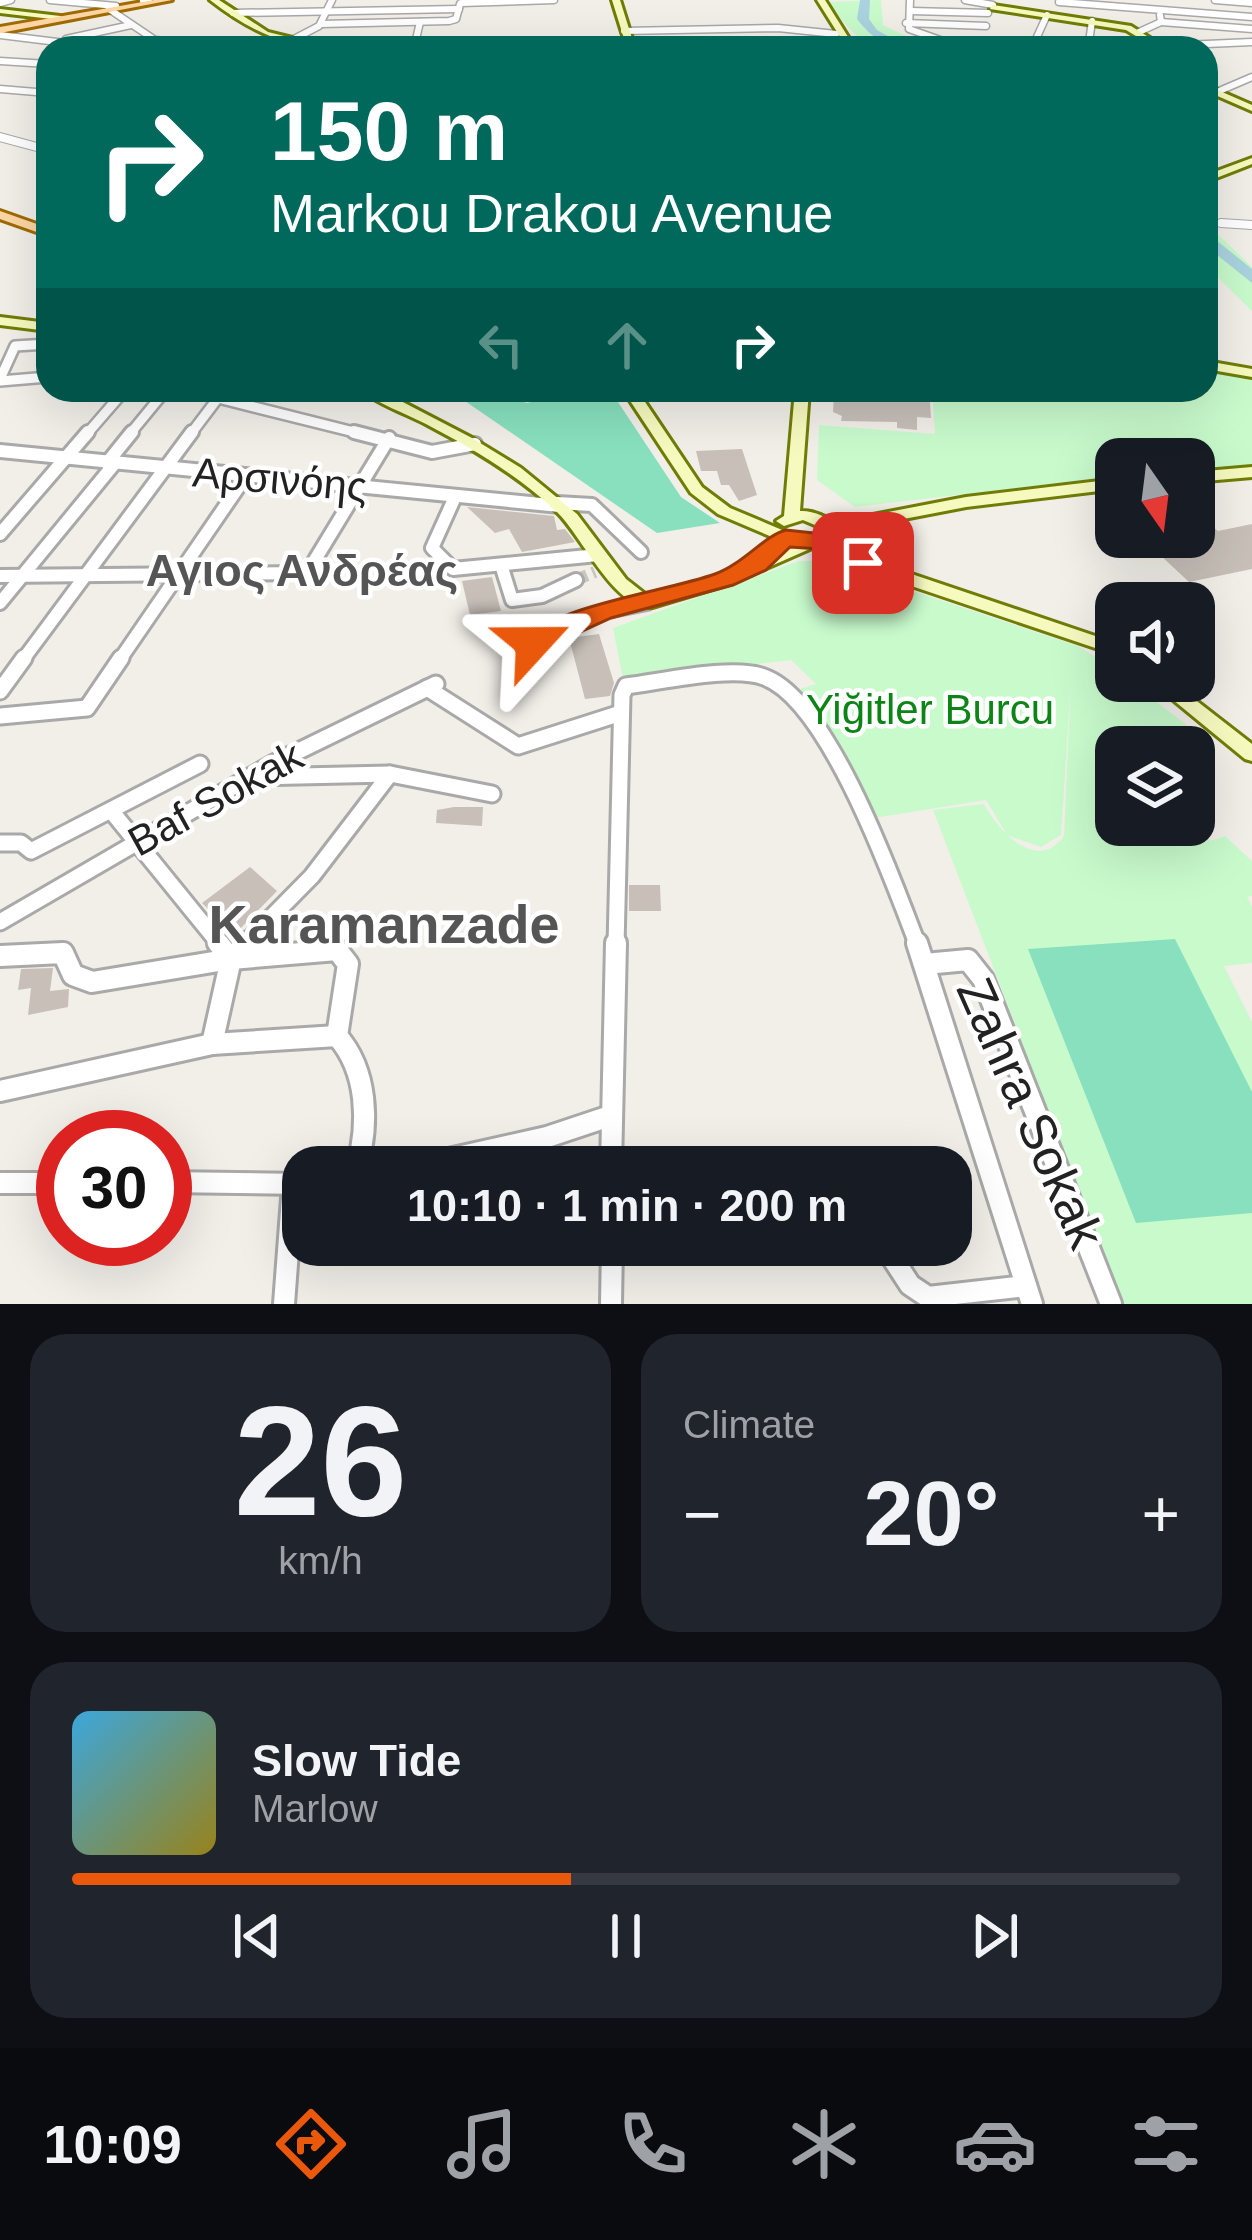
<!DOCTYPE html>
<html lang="en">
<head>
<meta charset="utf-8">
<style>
	:root { --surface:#171b24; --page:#20242c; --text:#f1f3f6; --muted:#9ea1a6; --line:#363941; --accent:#ea580c }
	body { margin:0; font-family:Helvetica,sans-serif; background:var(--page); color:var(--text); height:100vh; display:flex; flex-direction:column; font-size:45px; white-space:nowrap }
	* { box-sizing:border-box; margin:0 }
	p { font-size:39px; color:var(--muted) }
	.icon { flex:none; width:66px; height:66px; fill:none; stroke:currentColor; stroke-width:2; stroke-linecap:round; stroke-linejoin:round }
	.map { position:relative; height:1304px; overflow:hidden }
	.details { display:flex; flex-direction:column; gap:30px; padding:30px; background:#0d0f14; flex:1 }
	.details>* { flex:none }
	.hud { position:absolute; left:36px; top:36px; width:1182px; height:366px; border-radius:36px; box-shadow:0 12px 48px #0002; background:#00695c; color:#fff; overflow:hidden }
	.needle { width:78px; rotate:166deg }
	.buttons { position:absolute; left:1095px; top:438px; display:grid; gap:24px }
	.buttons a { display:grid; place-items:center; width:120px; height:120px; border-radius:24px; background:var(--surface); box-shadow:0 12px 48px #0002; font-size:60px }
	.speed { position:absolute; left:36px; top:1110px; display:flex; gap:24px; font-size:60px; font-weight:700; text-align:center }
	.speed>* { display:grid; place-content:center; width:156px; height:156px; border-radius:50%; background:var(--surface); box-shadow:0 12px 48px #0002; line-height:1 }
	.speed .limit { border:18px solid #d22; background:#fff; color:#111 }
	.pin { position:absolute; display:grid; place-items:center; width:102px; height:102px; color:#fff; margin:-51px; border-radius:24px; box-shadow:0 6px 18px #0006 }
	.me { position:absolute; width:132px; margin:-66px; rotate:66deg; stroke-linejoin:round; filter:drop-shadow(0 0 9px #0008) }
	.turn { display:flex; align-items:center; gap:42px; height:252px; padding:0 36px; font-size:54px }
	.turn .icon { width:156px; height:156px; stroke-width:2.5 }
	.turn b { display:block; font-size:84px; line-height:102px }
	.lanes { display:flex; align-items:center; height:114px; padding:0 36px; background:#0003; justify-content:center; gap:60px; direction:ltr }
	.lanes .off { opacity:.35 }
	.big { font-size:90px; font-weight:700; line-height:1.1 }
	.details .tile { flex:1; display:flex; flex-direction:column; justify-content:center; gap:18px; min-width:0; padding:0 42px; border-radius:36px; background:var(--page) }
	.details .dial { align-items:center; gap:0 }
	.dial b { font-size:156px; line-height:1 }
	.song { display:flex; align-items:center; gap:36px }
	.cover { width:144px; height:144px; border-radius:18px; background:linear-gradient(135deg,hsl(200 70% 55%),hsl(50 70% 35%)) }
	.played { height:12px; border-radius:6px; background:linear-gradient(90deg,var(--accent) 45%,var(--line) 45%) }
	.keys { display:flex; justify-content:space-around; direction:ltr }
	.heat { display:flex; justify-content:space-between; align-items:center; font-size:66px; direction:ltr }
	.details .tiles { flex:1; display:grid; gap:30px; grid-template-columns:1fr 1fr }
	.tile:last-child { grid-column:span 2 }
	.trip { position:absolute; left:282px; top:1146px; width:690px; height:120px; border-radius:36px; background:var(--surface); box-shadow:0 12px 48px #0002; font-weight:700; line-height:120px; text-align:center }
	.tab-bar { display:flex; height:192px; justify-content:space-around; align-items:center; background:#090b0e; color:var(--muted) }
	.tab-bar .icon { width:84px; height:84px }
	.tab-bar .on { color:var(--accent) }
	.tab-bar b { font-size:54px; color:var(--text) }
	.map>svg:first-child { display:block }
</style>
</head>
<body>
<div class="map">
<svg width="1252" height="1304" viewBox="0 0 1252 1304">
	<rect width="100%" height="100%" fill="#f2efe9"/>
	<g fill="#c8facc">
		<path d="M881 0 883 25 931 48C875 48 862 52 829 2Z"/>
		<path d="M1206 223 1252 267V311L1206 266Z"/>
		<path d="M1206 370 1252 378V465L1194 470V459H1116V476L855 507 817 480 819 425 935 434 932 390H1206Z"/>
		<path d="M799 561H822L1078 646 1116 670V681H1129L1209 742 1116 747V825H1194L1210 841 1225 836 1252 861V896L1247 897 1252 907V963L1224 966 1252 1022V1304H1122L933 810 984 804C998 830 1036 874 1064 836L1071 679 1061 835 1041 847 1007 835 986 800 874 818 828 728 790 692 816 684 791 660 623 679 613 628Z"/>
	</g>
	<g fill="#88e0be">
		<path d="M491 390 527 403 549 398 546 390H610L681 497 720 523 657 533 462 399Z"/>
		<path d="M1175 939 1252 1092V1213L1136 1223 1028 949Z"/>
	</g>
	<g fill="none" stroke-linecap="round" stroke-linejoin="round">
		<g fill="#aad3df" fill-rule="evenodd">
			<path d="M860 0H870L869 19 877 30 909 48C886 48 871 37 857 19Z"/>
			<path d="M1206 232 1252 269V283L1206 246Z"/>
		</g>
	</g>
	<g fill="#c7bfb8">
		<path d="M843 390H916V401L930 402 931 418 917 417V430L897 428V422L841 421 842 416 833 412 834 394Z"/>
		<path d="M742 449 757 495 739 501 729 485H721L717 471H701L696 451Z"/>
		<path d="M467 507 554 516 557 530 565 529 575 542 522 552 509 529 495 533Z"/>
		<path d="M1194 511 1218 531 1252 524V569L1189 582 1158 553 1148 555 1128 537H1194Z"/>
		<path d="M492 577 501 611 470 615 462 581Z"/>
		<path d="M599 634 614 683 610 696 585 699 569 638Z"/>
		<path d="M454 807H483L482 826 436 823 437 810Z"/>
		<path d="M250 867 277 891 234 935 202 903Z"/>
		<path d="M629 885H660L661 911H629Z"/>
		<path d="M53 968 50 991 69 989 68 1007 28 1015 31 988 18 990 21 969Z"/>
	</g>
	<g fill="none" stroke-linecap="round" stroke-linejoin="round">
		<path stroke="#c8c6c1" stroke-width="12" stroke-dasharray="12 6" stroke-linecap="butt" d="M576 580 595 572"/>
		<g stroke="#a9a9a9" stroke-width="9">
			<g id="street-far5">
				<path d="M50 0 116 6"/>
				<path d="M910 0 909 29 946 42 987 46"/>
				<path d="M965 0 993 5"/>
				<path d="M1215 0 1252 3"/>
				<path d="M143 1 149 0"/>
				<path d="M1059 2 1252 17"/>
				<path d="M0 3 11 0"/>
				<path d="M461 3 554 0"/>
				<path d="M109 9 155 40 253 48"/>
				<path d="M911 11 988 13"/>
				<path d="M233 13 459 9"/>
				<path d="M1092 21 1089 42 1161 47"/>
				<path d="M1161 22 1252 29"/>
				<path d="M906 23 986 26"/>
				<path d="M321 24 449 21 456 19 460 4"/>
				<path d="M624 31 778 28 836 34"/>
				<path d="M1139 32 1161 22 1160 15"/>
				<path d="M0 35 106 48"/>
				<path d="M66 39 131 25"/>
				<path d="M294 39 319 26 332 0"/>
				<path d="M1036 39 1047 15"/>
				<path d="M1161 46 1252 42"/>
				<path d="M414 48 420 22"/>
				<path d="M0 61 48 64"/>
				<path d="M0 89 48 93"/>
				<path d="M1217 92 1252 77"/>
			</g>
		</g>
		<g stroke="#a9a9a9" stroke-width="10">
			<g id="street-far4">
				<path d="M0 137 48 150"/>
				<path d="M1221 223 1252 225"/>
			</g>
		</g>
		<g stroke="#a9a9a9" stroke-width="14">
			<g id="street-far3">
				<path d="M0 379 15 346 48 344"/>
				<path d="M0 381 48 377"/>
				<path d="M218 398 366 435"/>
				<path d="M86 435 125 390"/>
				<path d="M129 435 166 390"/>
				<path d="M190 435 224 390"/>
			</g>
		</g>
		<g stroke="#a9a9a9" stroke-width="18">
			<g id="street-far2">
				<path d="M354 432 432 452 475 444"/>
				<path d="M0 451 560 506"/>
				<path d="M107 463 132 432"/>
				<path d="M455 497 432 548 453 569 598 555"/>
				<path d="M557 503 592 505 641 552"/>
				<path d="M0 534 88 432"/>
				<path d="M502 568 512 600 542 596 576 580"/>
				<path d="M0 576 307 573 389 438"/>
				<path d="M0 603 115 463"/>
				<path d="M533 643 602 612 647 603"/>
				<path d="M22 661 192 432"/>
				<path d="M119 661 246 476"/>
			</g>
		</g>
		<g stroke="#a9a9a9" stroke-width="21">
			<g id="street-far1">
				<path d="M427 688 518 746 621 713"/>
				<path d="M0 691 24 658"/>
				<path d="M0 716 87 708 121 658"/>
				<path d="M253 777 390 774 492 794"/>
				<path d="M113 813 221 946"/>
				<path d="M0 843H21L31 851 200 764"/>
				<path d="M0 922 272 764 436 684"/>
				<path d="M243 946 312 876 390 774"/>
				<path d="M616 946 622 695 626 686C661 682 732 665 764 677 829 700 894 883 918 946"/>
			</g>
		</g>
		<g stroke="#a9a9a9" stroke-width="26">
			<g id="street">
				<path d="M218 943 231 959"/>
				<path d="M917 943 1032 1304"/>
				<path d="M0 956 63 953 73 975 92 982 231 959 337 950 348 964 337 1036"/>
				<path d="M925 964 968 960 983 979 1111 1304"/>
				<path d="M337 1036C368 1071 369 1124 357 1167"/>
				<path d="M212 1044 231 959 246 943"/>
				<path d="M0 1091 212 1044 337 1036"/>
				<path d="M413 1167 547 1137 610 1116"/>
				<path d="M611 1167 616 943"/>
				<path d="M165 1182 303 1184"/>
				<path d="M0 1183H63"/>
				<path d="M884 1245 910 1285 928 1297 1026 1286"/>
				<path d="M284 1304 293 1185"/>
				<path d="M611 1304 612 1245"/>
			</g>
		</g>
		<g stroke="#707d05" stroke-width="6">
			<g id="secondary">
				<path d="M210 0H219L268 32 333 48C285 48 247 29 210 0Z"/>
				<path d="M612 0H620L635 48H627Z"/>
				<path d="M817 0H825L855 48H847Z"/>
				<path d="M993 5 1131 26 1166 48H1156L1126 30 990 9Z"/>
				<path d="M0 9 60 16 64 18 60 20 0 13Z"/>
				<path d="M1206 85 1252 105V111L1206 91Z"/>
				<path d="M1252 158V164L1206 182V175Z"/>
				<path d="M0 317 48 323V331L0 325Z"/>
				<path d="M1206 361 1252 369V377L1206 369Z"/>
				<path d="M360 390H378L397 399 472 438 521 468 577 514 626 579 649 597 718 576 791 545 718 514 691 493 623 390H637L702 487 730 508 801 538H814L823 533 822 528 803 520 784 526 776 521 784 516 795 390H809L800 511C811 510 830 517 837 526L852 519 966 497 1116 479V489L966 507 857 528 834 540 882 564 1116 643V655L870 572 822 547 812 548 730 584 653 607C614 610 583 537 557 512 519 476 472 448 426 424 404 413 379 404 360 390Z"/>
				<path d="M1252 467V477L1194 482V472Z"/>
				<path d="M1150 681H1171L1252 744V761L1245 759Z"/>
			</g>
		</g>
		<g stroke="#a06b00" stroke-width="6">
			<g id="primary">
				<path d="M154 0H172L0 33V27Z"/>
				<path d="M0 211 48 228V236L0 219Z"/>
			</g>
		</g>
		<use href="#street-far5" stroke="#fff" stroke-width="6"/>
		<use href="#street-far4" stroke="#fff" stroke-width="8"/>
		<use href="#street-far3" stroke="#fff" stroke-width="9"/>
		<use href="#street-far2" stroke="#fff" stroke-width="12"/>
		<use href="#street-far1" stroke="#fff" stroke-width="15"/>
		<use href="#street" stroke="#fff" stroke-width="20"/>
		<use href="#secondary" fill="#f7fabf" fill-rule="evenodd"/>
		<use href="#primary" fill="#fcd6a4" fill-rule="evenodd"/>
	</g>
	<path fill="#ea580c" stroke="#983908" stroke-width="3" d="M786 530 832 535 876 563 863 571 820 549 790 547 766 570 733 585 611 618 543 649H524L520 643C553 605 665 592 715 574 743 564 764 536 786 530Z"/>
	<g text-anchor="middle" stroke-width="9" stroke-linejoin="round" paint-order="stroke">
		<g font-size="42" fill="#222" stroke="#fff">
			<text transform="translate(280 479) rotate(5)" y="15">Αρσινόης</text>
			<text transform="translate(215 798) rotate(-29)" y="15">Baf Sokak</text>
		</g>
		<g font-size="42" fill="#0c8416" stroke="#fff">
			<text x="930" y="724">Yiğitler Burcu</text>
		</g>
		<g font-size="45" font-weight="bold" fill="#555" stroke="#fff">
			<text x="302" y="586">Αγιος Ανδρέας</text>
		</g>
		<g font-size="51" fill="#222" stroke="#fff">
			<text transform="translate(1031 1113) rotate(66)" y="18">Zahra Sokak</text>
		</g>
		<g font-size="54" font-weight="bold" fill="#555" stroke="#fff">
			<text x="384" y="943">Karamanzade</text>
		</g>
	</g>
</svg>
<div class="buttons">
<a><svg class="needle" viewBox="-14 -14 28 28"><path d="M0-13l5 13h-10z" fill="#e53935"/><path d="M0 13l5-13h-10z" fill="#9ea1a6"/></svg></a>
<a><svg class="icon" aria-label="sound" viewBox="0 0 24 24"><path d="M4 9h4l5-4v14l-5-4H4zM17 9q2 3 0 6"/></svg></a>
<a><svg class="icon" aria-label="layers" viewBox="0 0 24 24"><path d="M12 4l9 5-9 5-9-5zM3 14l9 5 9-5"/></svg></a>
</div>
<div class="speed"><div class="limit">30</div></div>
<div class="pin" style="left:863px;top:563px;background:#d93025"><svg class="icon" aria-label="arrive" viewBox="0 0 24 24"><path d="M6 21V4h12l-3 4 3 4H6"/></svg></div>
<svg class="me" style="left:533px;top:643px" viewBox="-20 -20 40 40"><path d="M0-17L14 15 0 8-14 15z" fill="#ea580c" stroke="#fff" stroke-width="4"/></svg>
<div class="trip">10:10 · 1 min · 200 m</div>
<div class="hud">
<div class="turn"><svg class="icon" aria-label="right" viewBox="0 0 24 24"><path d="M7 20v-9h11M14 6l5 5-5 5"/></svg><div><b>150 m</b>Markou Drakou Avenue</div></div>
<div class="lanes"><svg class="icon off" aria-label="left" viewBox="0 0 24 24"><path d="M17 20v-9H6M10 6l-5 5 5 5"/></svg><svg class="icon off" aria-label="ahead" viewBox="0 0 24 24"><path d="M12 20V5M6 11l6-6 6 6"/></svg><svg class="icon" aria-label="right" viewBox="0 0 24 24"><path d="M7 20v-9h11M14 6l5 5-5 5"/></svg></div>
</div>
</div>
<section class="details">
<div class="tiles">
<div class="tile dial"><b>26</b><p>km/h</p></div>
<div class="tile"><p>Climate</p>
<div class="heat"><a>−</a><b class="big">20°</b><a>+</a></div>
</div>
<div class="tile">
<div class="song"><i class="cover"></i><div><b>Slow Tide</b><p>Marlow</p></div></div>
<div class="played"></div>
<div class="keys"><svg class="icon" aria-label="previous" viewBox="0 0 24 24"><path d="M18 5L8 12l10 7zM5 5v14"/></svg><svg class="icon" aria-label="pause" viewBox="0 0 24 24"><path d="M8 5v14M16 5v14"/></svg><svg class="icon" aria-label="next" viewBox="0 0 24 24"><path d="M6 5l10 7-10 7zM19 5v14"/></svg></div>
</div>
</div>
</section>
<nav class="tab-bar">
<b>10:09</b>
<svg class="icon on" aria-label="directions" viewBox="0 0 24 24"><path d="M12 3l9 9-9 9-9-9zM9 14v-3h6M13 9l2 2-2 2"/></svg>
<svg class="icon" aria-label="music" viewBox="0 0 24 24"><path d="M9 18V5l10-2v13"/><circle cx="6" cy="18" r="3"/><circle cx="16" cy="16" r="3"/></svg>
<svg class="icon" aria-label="phone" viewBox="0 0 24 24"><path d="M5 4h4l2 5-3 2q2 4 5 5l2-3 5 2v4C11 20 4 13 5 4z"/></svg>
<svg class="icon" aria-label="climate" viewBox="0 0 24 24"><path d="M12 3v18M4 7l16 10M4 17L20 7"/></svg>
<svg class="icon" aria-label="car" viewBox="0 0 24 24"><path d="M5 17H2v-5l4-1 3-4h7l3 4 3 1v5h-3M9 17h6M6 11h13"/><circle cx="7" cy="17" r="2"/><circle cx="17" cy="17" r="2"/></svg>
<svg class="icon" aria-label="filters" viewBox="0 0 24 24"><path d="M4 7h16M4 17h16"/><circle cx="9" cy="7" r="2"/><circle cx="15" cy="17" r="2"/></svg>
</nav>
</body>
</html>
